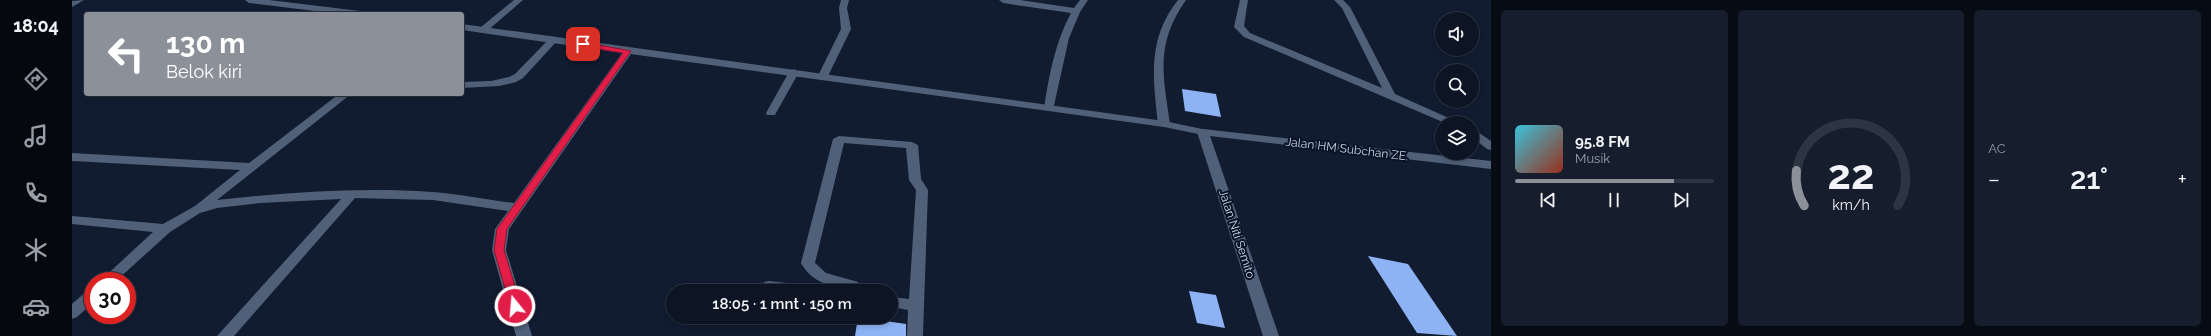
<!DOCTYPE html>
<html lang="id">
<head>
<meta charset="utf-8">
<style>
	:root { --surface:#0d1525; --page:#161e2d; --text:#f1f3f6; --muted:#9a9fa7; --line:#2d3442; --accent:#8c9099 }
	body { margin:0; font-family:Raleway,sans-serif; background:var(--page); color:var(--text); height:100vh; display:flex; flex-direction:column; font-size:15px; white-space:nowrap }
	* { box-sizing:border-box; margin:0 }
	p { font-size:13px; color:var(--muted) }
	.icon { flex:none; width:22px; height:22px; fill:none; stroke:currentColor; stroke-width:2; stroke-linecap:round; stroke-linejoin:round }
	.map { position:relative; flex:1; overflow:hidden }
	.sheet { display:flex; flex-direction:column; gap:10px; padding:10px; background:#070c14; width:720px }
	.sheet>* { flex:none }
	.top-card { position:absolute; left:12px; top:12px; width:380px; height:84px; border-radius:4px; box-shadow:0 2px 6px #0003,0 0 0 1px var(--line); background:#8c9099; color:#fff; overflow:hidden }
	.buttons { position:absolute; left:1363px; top:12px; display:grid; gap:8px }
	.buttons a { display:grid; place-items:center; width:44px; height:44px; border-radius:50%; background:var(--surface); box-shadow:0 2px 6px #0003,0 0 0 1px var(--line); font-size:20px }
	.speed { position:absolute; left:12px; top:272px; display:flex; gap:8px; font-size:20px; font-weight:700; text-align:center }
	.speed>* { display:grid; place-content:center; width:52px; height:52px; border-radius:50%; background:var(--surface); box-shadow:0 2px 6px #0003,0 0 0 1px var(--line); line-height:1 }
	.speed .limit { border:6px solid #d22; background:#fff; color:#111 }
	.pin { position:absolute; display:grid; place-items:center; width:34px; height:34px; color:#fff; margin:-17px; border-radius:8px; box-shadow:0 2px 6px #0006 }
	.me { position:absolute; width:44px; margin:-22px; rotate:343deg; stroke-linejoin:round; filter:drop-shadow(0 0 3px #0008) }
	.turn { display:flex; align-items:center; gap:14px; height:84px; padding:0 16px; font-size:18px }
	.turn .icon { width:52px; height:52px; stroke-width:2.5 }
	.turn b { display:block; font-size:28px; line-height:34px }
	.big { font-size:30px; font-weight:600; line-height:1.1 }
	.sheet .tile { flex:1; display:flex; flex-direction:column; justify-content:center; gap:6px; min-width:0; padding:0 14px; border-radius:6px; background:var(--page) }
	.sheet .dial { align-items:center; gap:0 }
	.dial svg { height:104px; overflow:visible; fill:none; stroke:var(--line); stroke-width:7; stroke-linecap:round; text-anchor:middle }
	.dial text { fill:var(--text); stroke:none }
	.song { display:flex; align-items:center; gap:12px }
	.cover { width:48px; height:48px; border-radius:6px; background:linear-gradient(135deg,hsl(190 70% 55%),hsl(10 70% 35%)) }
	.played { height:4px; border-radius:2px; background:linear-gradient(90deg,var(--accent) 80%,var(--line) 80%) }
	.keys { display:flex; justify-content:space-around; direction:ltr }
	.heat { display:flex; justify-content:space-between; align-items:center; font-size:22px; direction:ltr }
	.sheet .tiles { flex:1; display:grid; gap:10px; grid-template-columns:repeat(3,1fr) }
	.trip { position:absolute; left:594px; top:284px; width:232px; height:40px; border-radius:20px; background:var(--surface); box-shadow:0 2px 6px #0003,0 0 0 1px var(--line); font-weight:600; line-height:40px; text-align:center }
	main { display:flex; flex:1; min-height:0 }
	.menu { display:flex; flex-direction:column; width:72px; justify-content:space-around; align-items:center; background:#05080f; color:var(--muted) }
	.menu .icon { width:28px; height:28px }
	.menu .active { color:var(--accent) }
	.menu b { font-size:18px; color:var(--text) }
	.map>svg:first-child { display:block }
</style>
</head>
<body>
<main>
<nav class="menu">
<b>18:04</b>
<svg class="icon active" aria-label="directions" viewBox="0 0 24 24"><path d="M12 3l9 9-9 9-9-9zM9 14v-3h6M13 9l2 2-2 2"/></svg>
<svg class="icon" aria-label="music" viewBox="0 0 24 24"><path d="M9 18V5l10-2v13"/><circle cx="6" cy="18" r="3"/><circle cx="16" cy="16" r="3"/></svg>
<svg class="icon" aria-label="phone" viewBox="0 0 24 24"><path d="M5 4h4l2 5-3 2q2 4 5 5l2-3 5 2v4C11 20 4 13 5 4z"/></svg>
<svg class="icon" aria-label="climate" viewBox="0 0 24 24"><path d="M12 3v18M4 7l16 10M4 17L20 7"/></svg>
<svg class="icon" aria-label="car" viewBox="0 0 24 24"><path d="M5 17H2v-5l4-1 3-4h7l3 4 3 1v5h-3M9 17h6M6 11h13"/><circle cx="7" cy="17" r="2"/><circle cx="17" cy="17" r="2"/></svg>
</nav>
<div class="map">
<svg width="1419" height="336" viewBox="0 0 1419 336">
	<rect width="100%" height="100%" fill="#111c31"/>
	<g fill="#8eb3f4">
		<path d="M1110 89 1144 94 1149 117 1113 111Z"/>
		<path d="M1296 256 1336 264 1385 336 1345 333Z"/>
		<path d="M1117 291 1144 295 1153 328 1125 323Z"/>
		<path d="M786 317 834 324V336H783Z"/>
	</g>
	<g fill="none" stroke-linecap="round" stroke-linejoin="round">
		<g fill="#516079" fill-rule="evenodd">
			<path d="M1168 0H1176L1172 26 1178 33 1310 88 1270 8 1262 0H1271L1278 7 1323 94 1388 123H1373L1172 37 1162 27Z"/>
			<path d="M722 69 727 72 704 113 703 115H695L694 113 717 72Z"/>
			<path d="M1400 128 1419 141V150L1415 149 1400 137Z"/>
		</g>
		<g fill="#516079" fill-rule="evenodd">
			<path d="M12 0 0 7V1Z"/>
			<path d="M442 0H451L415 31H409V27Z"/>
			<path d="M769 0H777L775 8 779 29 756 76 751 79 746 76 769 29 767 8Z"/>
			<path d="M927 0H948L1002 8 1008 0H1016L1008 12 997 38 981 110H973L972 108C977 75 983 43 999 13L931 3Z"/>
			<path d="M1106 0H1114C1083 44 1091 74 1098 124L1092 127 1086 124C1081 77 1075 39 1106 0Z"/>
			<path d="M481 37 484 38V42L451 78 444 82 427 86 390 88V82L419 81 437 77 443 74 478 38Z"/>
			<path d="M556 48 561 51 437 229 434 250 460 336H444L420 250 423 229 436 211 361 200 283 198 162 336H145L269 199 188 203 145 208 128 213 98 232 44 281H28L81 232 0 224V216L91 224 123 206 168 170 0 161V153L177 163 267 94H279L145 200C216 192 289 187 360 192 387 194 415 200 442 203L553 49Z"/>
			<path d="M767 136 840 142 846 145 849 179 856 190 851 336H835L836 310 819 307V297L837 299 844 190 837 180 834 148 772 143 743 263 754 273 786 282 788 286 787 291H773V289C754 285 739 281 729 263L761 139Z"/>
			<path d="M697 281 742 286 747 287 749 291 692 290 690 286 692 282Z"/>
			<path d="M21 289V303L5 317 0 319V304L16 290Z"/>
		</g>
		<g fill="#516079" fill-rule="evenodd">
			<path d="M173 0H197L288 11 292 14H267L177 3Z"/>
			<path d="M390 24 1092 121 1135 130 1137 132 1131 135 1092 127C858 94 624 64 390 30Z"/>
		</g>
		<path fill="#516079" fill-rule="evenodd" d="M1131 129 1419 161V169L1138 136 1207 336H1191L1125 132Z"/>
	</g>
	<path fill="#e11d48" stroke="#92132f" d="M511 42 559 51 435 229 432 250 449 306 443 311 438 306 422 250 425 229 551 53 508 46 507 44Z"/>
	<g text-anchor="middle" stroke-width="4" stroke-linejoin="round" paint-order="stroke">
		<g font-size="12" fill="#ccd4e3" stroke="#081327">
			<text transform="translate(1275 149) rotate(7)" y="4">Jalan HM Subchan ZE.</text>
			<text transform="translate(1165 234) rotate(72)" y="4">Jalan Niti Semito</text>
		</g>
	</g>
</svg>
<div class="buttons">
<a><svg class="icon" aria-label="sound" viewBox="0 0 24 24"><path d="M4 9h4l5-4v14l-5-4H4zM17 9q2 3 0 6"/></svg></a>
<a><svg class="icon" aria-label="search" viewBox="0 0 24 24"><circle cx="10" cy="10" r="6"/><path d="M15 15l6 6"/></svg></a>
<a><svg class="icon" aria-label="layers" viewBox="0 0 24 24"><path d="M12 4l9 5-9 5-9-5zM3 14l9 5 9-5"/></svg></a>
</div>
<div class="speed"><div class="limit">30</div></div>
<div class="pin" style="left:511px;top:44px;background:#d93025"><svg class="icon" aria-label="arrive" viewBox="0 0 24 24"><path d="M6 21V4h12l-3 4 3 4H6"/></svg></div>
<svg class="me" style="left:443px;top:306px" viewBox="-20 -20 40 40"><circle r="17" fill="#e11d48" stroke="#fff" stroke-width="3"/><path d="M0-11L8 9 0 5-8 9z" fill="#fff"/></svg>
<div class="trip">18:05 · 1 mnt · 150 m</div>
<div class="top-card">
<div class="turn"><svg class="icon" aria-label="left" viewBox="0 0 24 24"><path d="M17 20v-9H6M10 6l-5 5 5 5"/></svg><div><b>130 m</b>Belok kiri</div></div>
</div>
</div>
<section class="sheet">
<div class="tiles">
<div class="tile">
<div class="song"><i class="cover"></i><div><b>95.8 FM</b><p>Musik</p></div></div>
<div class="played"></div>
<div class="keys"><svg class="icon" aria-label="previous" viewBox="0 0 24 24"><path d="M18 5L8 12l10 7zM5 5v14"/></svg><svg class="icon" aria-label="pause" viewBox="0 0 24 24"><path d="M8 5v14M16 5v14"/></svg><svg class="icon" aria-label="next" viewBox="0 0 24 24"><path d="M6 5l10 7-10 7zM19 5v14"/></svg></div>
</div>
<div class="tile dial"><svg viewBox="0 0 100 80">
<path d="M14 69A42 42 0 1 1 86 69"/>
<path d="M14 69A42 42 0 0 1 8 42" stroke="#8c9099"/>
<text x="50" y="56" font-size="32" font-weight="700">22</text>
<text x="50" y="72" font-size="11">km/h</text>
</svg></div>
<div class="tile"><p>AC</p>
<div class="heat"><a>−</a><b class="big">21°</b><a>+</a></div>
</div>
</div>
</section>
</main>
</body>
</html>
